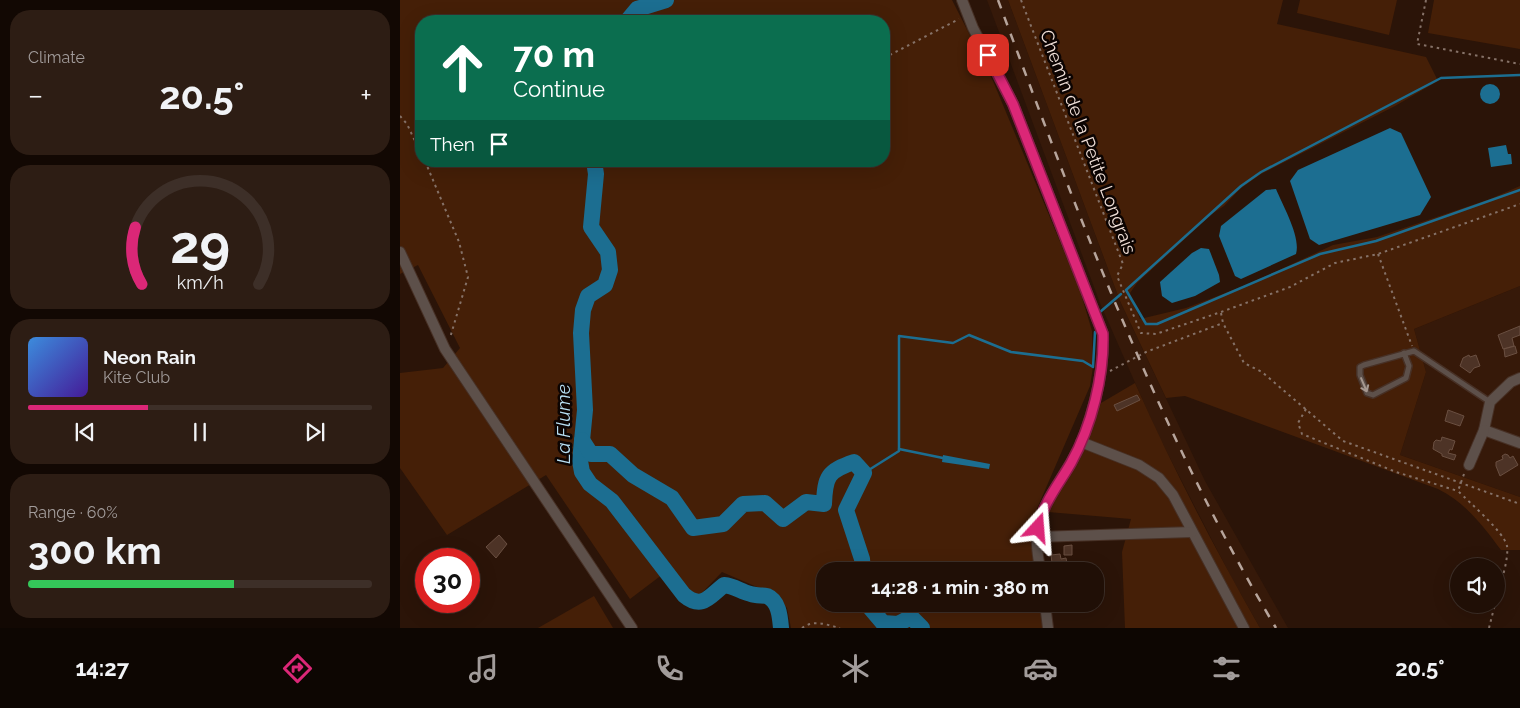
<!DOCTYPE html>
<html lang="en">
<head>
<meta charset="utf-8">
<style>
	:root { --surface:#200f06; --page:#2d1d14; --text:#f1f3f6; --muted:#a29c9b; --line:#3d2f28; --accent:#db2777 }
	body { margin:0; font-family:Raleway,sans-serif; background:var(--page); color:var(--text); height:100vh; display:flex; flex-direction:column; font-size:19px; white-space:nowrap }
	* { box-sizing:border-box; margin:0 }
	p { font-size:16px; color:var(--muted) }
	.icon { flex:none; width:28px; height:28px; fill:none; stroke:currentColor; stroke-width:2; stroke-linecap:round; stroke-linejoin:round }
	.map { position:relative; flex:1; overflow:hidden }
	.sheet { display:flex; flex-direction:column; gap:10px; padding:10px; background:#120803; width:400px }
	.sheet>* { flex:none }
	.guide { position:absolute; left:15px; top:15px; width:475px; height:152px; border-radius:20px; box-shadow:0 5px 20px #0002,0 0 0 1px var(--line); background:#0b6e4f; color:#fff; overflow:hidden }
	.controls { position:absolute; left:1050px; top:558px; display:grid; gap:10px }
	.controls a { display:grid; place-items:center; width:55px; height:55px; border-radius:50%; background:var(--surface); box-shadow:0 5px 20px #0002,0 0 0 1px var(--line); font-size:25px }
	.speed { position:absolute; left:15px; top:548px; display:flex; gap:10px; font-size:25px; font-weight:700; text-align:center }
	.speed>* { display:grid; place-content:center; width:65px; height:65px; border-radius:50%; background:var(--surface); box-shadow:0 5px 20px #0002,0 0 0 1px var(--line); line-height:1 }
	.speed .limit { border:8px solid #d22; background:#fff; color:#111 }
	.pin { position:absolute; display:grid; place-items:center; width:42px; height:42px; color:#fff; margin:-21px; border-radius:10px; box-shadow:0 2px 8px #0006 }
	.me { position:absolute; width:55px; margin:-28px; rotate:19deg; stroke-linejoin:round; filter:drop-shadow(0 0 4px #0008) }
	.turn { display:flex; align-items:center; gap:18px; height:105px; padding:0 15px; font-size:22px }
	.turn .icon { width:65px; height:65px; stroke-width:2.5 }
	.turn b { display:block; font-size:35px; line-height:42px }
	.then { display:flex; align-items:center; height:48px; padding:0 15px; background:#0003; gap:10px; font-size:19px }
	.big { font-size:38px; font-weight:700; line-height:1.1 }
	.sheet .tile { flex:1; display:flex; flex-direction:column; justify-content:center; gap:8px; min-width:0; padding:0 18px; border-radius:20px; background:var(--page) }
	.sheet .dial { align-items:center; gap:0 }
	.dial svg { height:130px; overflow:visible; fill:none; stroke:var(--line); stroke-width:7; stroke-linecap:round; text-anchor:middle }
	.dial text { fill:var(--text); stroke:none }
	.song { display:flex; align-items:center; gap:15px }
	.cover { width:60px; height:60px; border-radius:8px; background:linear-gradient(135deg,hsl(210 70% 55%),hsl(260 70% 35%)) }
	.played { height:5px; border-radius:2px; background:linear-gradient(90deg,var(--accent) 35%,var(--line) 35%) }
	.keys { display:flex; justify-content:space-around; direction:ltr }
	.heat { display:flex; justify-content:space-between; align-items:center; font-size:28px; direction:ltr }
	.charge { height:8px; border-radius:4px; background:linear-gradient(90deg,#34c759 60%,var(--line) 0) }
	.trip { position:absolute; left:416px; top:562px; width:288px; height:50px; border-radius:20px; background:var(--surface); box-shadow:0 5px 20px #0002,0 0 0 1px var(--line); font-weight:700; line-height:50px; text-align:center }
	.tab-bar { display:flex; height:80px; justify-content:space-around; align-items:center; background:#0d0602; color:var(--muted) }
	.tab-bar .icon { width:35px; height:35px }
	.tab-bar .current { color:var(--accent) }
	.tab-bar b { font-size:22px; color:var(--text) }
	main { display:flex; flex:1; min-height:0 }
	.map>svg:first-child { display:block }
</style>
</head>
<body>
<main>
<section class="sheet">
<div class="tile"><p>Climate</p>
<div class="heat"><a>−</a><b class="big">20.5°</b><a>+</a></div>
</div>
<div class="tile dial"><svg viewBox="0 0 100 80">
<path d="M14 69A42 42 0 1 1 86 69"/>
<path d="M14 69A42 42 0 0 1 10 34" stroke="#db2777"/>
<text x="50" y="56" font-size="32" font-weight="700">29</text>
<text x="50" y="72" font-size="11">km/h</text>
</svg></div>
<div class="tile">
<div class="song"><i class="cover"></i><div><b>Neon Rain</b><p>Kite Club</p></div></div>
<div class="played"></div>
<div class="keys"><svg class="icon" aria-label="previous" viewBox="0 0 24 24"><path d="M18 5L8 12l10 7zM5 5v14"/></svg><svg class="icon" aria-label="pause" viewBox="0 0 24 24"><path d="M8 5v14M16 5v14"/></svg><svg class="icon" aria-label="next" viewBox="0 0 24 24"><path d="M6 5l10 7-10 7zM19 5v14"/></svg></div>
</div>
<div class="tile"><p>Range · 60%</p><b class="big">300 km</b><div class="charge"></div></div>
</section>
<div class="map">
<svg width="1120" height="628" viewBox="0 0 1120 628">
	<rect width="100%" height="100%" fill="#2b1408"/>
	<g fill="#361909">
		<path d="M587 0H608L720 301 805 481 888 628H860L831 577 758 435 700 303Z"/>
		<path d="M1120 286V497L1000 455 1026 372 1014 329Z"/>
	</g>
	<g fill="#451f07" fill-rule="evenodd">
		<path d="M0 0H552L593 81 679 287 692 331 693 367 690 386 636 511 631 532 634 571H425V604H639L643 628H391L387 608 378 596 322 572 296 599 271 568 230 599 146 475 47 535 0 468V373L43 368 60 348 18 265 0 274ZM21 21H484V161H21Z"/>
		<path d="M608 0H883L877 24 1026 57 1038 81 995 106 861 174 840 189 824 206 812 214 737 283 730 293 740 319 786 308 849 284 933 245 977 237 1090 199 1120 186V286L1014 329 1026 372 1000 455 1120 497V550H1101C1083 526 1066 503 1038 489L785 396 766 398 720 301Z"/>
		<path d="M900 0H997L989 35 897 13Z"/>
		<path d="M1034 0H1120V49L1028 33Z"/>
		<path d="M735 383C772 467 815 549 860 628H725L722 552 731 519 648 512 701 403Z"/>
		<path d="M194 596 213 628H138Z"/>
	</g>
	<g fill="#1c6e91">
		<circle cx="1090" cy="94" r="10"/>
		<path d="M990 128 1001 133 1031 197 1020 215 919 245 910 239 890 181 898 170Z"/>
		<path d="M1106 145 1108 154H1111L1112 164 1091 167 1088 148Z"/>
		<path d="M876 189C883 206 901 237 896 254L841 279 835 276 819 236 821 226 866 190Z"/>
		<path d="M801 248 809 249 819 275 820 282 795 296 772 303 762 296 760 282 792 253Z"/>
		<path d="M543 455 590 464 589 469 542 462Z"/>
	</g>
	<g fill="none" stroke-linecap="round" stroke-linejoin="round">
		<g stroke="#1c6e91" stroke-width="2.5">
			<path d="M1120 75 1041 78 861 172 841 186 726 290 746 324H757L920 254 976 241 1120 190"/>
			<path d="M700 312 721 294"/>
			<path d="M499 449 543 458"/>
			<path d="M464 473 499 451V336L553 343 569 335 611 352 683 361 693 367 695 332"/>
		</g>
		<g stroke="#1c6e91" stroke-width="16">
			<path d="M227 21 237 9 266 0"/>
			<path d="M194 161 196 174 191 227 208 252 210 270 205 285 188 296 183 310 181 333 185 410 180 461 182 472 190 484 212 501 284 595C302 610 309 597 324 585 335 586 341 592 351 594 356 596 362 595 367 596 379 601 380 617 381 628"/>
			<path d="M182 440 191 454H210L233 475 272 498 293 528 323 524 343 504 365 503 383 519 406 502 424 504C425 476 428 471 454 462L464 473 446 510 462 559 463 571"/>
			<path d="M467 604 483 623 498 624 511 617 522 628"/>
		</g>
	</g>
	<g fill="#4d3326" stroke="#6a4f41">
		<path d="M1120 326V335L1112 338 1114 346 1103 349 1098 335Z"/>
		<path d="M1115 346 1117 353 1105 357 1104 349Z"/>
		<path d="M1069 355 1070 357 1076 355 1080 366 1074 368 1070 373 1060 366 1063 358Z"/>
		<path d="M737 395 740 400 717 411 714 405Z"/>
		<path d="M1048 410 1064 416 1060 426 1045 421Z"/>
		<path d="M1042 437 1055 441 1052 450 1050 449 1048 453 1056 455 1054 460 1042 456V454L1033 449 1034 442 1036 440 1041 441Z"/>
		<path d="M1105 454 1108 455 1110 458 1113 456 1118 465 1100 476 1096 466V462L1103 459 1102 456Z"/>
		<path d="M99 535 107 544 96 558 86 547Z"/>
		<path d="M672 545V555H664V546Z"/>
		<path d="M660 554 661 559 666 558 668 569 653 571 651 555Z"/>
		<path d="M672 604H690V610L672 607Z"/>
	</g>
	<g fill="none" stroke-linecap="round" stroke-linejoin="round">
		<g stroke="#473025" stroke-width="8">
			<path id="lane" d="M1004 353 1009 366 1006 378 973 395 967 393 960 375V367L964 365 1014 351 1090 402"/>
		</g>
		<g stroke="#473025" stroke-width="12">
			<g id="street">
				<path d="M562 0 573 28 613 104 703 334C704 370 695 407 682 441 669 474 639 501 637 537 636 548 639 560 640 571"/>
				<path d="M0 252 45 349 232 628"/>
				<path d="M1120 378 1111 382 1090 402 1084 430 1120 443"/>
				<path d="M681 442 739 465 759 478 773 495 844 628"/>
				<path d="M1069 465 1084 430"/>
				<path d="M637 537 792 532"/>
				<path d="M645 604 648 628"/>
			</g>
		</g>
		<g stroke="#867268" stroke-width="2" stroke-dasharray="2.5 4" stroke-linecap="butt">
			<path d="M621 0 723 264 717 276 741 333 756 334 821 312 890 287 935 263 978 254 1120 204"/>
			<path d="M1026 0 1017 44 1120 64"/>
			<path d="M484 58 559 19"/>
			<path d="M0 116 7 124 21 154"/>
			<path d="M25 161 59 242 68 277 50 338"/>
			<path d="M978 254 1012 346"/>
			<path d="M821 313 823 323 844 363 862 372 943 441 1120 504"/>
			<path d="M710 371 746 352 823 323"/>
			<path d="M906 409 898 423 902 434 996 472 1058 491"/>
			<path d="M1064 474 1058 491C1069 502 1104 532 1107 546 1109 560 1100 585 1096 599"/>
			<path d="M402 628C414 619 427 625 440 628"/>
			<path d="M1089 628 1095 604"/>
		</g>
		<use href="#lane" stroke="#5d504a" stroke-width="5"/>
		<use href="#street" stroke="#5d504a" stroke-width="10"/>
		<path stroke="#b7a59c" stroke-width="2.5" stroke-dasharray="9 9" stroke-linecap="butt" d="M598 0C678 215 758 431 876 628"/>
	</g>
	<defs><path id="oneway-shaft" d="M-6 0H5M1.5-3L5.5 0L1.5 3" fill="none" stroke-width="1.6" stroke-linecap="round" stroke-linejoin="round" transform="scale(1.25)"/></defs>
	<use stroke="#a69890" href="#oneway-shaft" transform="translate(964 385) rotate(67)"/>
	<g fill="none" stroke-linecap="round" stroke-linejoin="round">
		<g stroke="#8e194d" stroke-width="12">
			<path id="route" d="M588 55 613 104 703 334C704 376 692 425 671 463 659 484 643 503 638 528"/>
		</g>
		<use href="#route" stroke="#db2777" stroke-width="9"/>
	</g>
	<g text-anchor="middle" stroke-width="5" stroke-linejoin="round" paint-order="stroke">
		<g font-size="18" fill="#f0dfd7" stroke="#0c0402">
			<text transform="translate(688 142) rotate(69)" y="6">Chemin de la Petite Longrais</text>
		</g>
		<g font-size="19" font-style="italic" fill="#b7def2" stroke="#0c0402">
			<text transform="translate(163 424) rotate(-90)" y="7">La Flume</text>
		</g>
	</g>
</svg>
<div class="controls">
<a><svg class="icon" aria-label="sound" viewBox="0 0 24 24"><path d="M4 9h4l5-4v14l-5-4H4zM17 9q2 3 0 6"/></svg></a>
</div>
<div class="speed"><div class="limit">30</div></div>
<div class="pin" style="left:588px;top:55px;background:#d93025"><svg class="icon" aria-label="arrive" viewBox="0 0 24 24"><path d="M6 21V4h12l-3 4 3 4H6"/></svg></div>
<svg class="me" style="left:638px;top:528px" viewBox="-20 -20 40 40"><path d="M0-17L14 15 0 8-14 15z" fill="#db2777" stroke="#fff" stroke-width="4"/></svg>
<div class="trip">14:28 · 1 min · 380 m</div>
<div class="guide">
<div class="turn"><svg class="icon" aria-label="ahead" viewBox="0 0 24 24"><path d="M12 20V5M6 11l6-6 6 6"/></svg><div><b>70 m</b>Continue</div></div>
<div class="then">Then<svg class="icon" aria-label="arrive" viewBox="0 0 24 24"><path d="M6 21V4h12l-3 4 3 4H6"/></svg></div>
</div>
</div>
</main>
<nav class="tab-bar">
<b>14:27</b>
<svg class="icon current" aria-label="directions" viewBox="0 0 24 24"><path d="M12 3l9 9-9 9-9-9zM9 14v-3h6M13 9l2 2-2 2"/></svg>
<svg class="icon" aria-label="music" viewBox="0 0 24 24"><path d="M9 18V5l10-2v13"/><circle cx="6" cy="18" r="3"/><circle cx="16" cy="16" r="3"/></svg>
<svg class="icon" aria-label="phone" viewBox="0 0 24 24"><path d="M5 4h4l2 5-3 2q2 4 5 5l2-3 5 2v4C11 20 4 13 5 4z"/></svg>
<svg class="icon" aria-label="climate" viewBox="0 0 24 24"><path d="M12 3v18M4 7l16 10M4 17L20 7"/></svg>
<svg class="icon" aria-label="car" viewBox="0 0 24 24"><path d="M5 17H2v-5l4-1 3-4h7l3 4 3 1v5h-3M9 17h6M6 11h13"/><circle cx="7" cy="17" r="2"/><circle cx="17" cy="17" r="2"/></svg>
<svg class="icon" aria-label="filters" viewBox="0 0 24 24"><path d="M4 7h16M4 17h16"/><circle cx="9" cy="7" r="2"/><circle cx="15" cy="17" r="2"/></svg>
<b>20.5°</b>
</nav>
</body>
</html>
